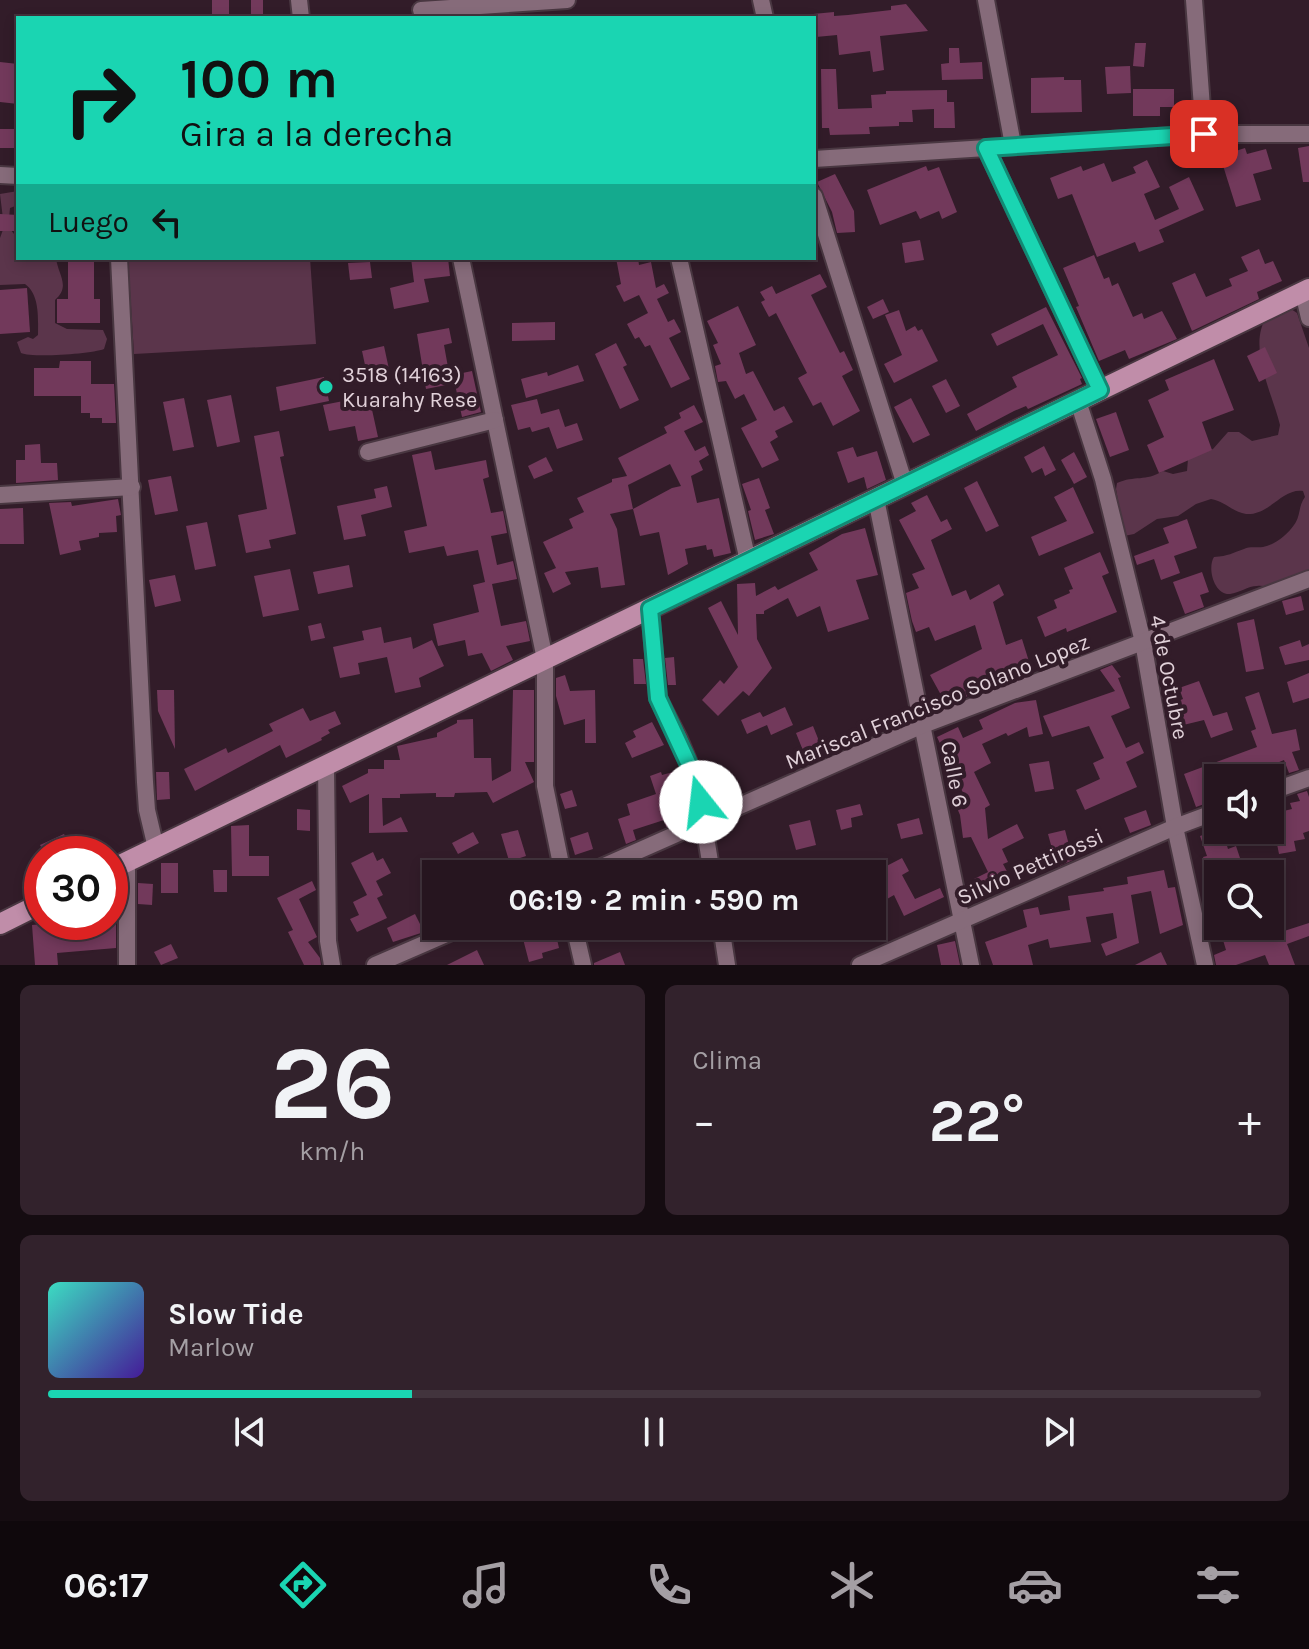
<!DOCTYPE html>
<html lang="es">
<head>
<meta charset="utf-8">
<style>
	:root { --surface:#26151f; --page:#32222c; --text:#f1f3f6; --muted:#a49fa4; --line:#42343d; --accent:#1ad5b2 }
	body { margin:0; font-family:Karla,sans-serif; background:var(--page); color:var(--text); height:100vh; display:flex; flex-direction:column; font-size:30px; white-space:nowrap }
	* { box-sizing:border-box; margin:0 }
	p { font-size:26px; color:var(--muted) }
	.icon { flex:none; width:44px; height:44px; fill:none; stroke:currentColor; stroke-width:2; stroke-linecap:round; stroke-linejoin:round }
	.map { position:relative; height:965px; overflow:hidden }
	.panel { display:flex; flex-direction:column; gap:20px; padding:20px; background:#150c11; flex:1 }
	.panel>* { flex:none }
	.banner { position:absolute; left:16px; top:16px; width:800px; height:244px; border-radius:0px; box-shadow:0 4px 12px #0003,0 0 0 2px var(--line); background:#1ad5b2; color:#111; overflow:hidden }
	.tools { position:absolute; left:1204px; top:764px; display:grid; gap:16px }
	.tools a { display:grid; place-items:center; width:80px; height:80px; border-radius:0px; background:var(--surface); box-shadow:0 4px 12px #0003,0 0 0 2px var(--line); font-size:40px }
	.speed { position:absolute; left:24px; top:836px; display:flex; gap:16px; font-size:40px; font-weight:700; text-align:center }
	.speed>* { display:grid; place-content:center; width:104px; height:104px; border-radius:50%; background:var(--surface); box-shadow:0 4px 12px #0003,0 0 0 2px var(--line); line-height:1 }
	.speed .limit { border:12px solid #d22; background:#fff; color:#111 }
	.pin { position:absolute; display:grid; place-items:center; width:68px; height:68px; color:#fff; margin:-34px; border-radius:16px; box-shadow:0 4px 12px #0006 }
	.me { position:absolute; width:88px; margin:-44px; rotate:344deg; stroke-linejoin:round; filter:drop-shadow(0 0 6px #0008) }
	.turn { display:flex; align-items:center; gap:28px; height:168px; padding:0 32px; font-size:36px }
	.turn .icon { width:104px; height:104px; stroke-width:2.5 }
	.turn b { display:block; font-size:56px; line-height:68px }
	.then { display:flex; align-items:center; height:76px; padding:0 32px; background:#0003; gap:16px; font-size:30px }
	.big { font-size:60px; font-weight:700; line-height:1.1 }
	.panel .card { flex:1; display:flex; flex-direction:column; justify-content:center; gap:12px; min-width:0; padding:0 28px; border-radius:12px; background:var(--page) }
	.panel .dial { align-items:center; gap:0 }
	.dial b { font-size:104px; line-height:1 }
	.song { display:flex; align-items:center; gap:24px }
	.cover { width:96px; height:96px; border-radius:12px; background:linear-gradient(135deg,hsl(170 70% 55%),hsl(260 70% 35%)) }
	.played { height:8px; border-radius:4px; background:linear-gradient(90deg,var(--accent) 30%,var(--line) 30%) }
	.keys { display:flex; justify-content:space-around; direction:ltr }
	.heat { display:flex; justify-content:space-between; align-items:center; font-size:44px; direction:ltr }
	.panel .tiles { flex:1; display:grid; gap:20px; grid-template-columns:1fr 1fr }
	.card:last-child { grid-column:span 2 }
	.trip { position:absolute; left:422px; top:860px; width:464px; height:80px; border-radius:0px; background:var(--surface); box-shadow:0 4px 12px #0003,0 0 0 2px var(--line); font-weight:700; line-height:80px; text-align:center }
	.dock { display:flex; height:128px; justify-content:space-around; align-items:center; background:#0f080c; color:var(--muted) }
	.dock .icon { width:56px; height:56px }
	.dock .on { color:var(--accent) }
	.dock b { font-size:36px; color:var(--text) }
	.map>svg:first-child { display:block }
</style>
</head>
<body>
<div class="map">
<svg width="1309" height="965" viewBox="0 0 1309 965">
	<rect width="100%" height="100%" fill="#321c29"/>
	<g fill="#5b354b">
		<path d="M18 191V205L10 208C9 218 7 231 18 237V258H56C58 275 71 286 55 300V323L67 329 103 330 107 339 104 349C91 354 32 358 21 353L17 342 28 337 33 339 38 335C38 318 40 295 25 284L0 285V238L4 227 0 194Z"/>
		<path d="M128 258H310L316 344 134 354Z"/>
		<path d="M1288 307 1297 313 1309 348V573L1288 577 1276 588C1269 588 1264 585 1257 586 1248 586 1239 593 1230 594 1214 595 1207 568 1214 557 1229 556 1232 553 1244 549 1250 546 1257 548 1263 547 1275 545 1287 535 1294 525 1301 516 1298 506 1305 497L1303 491C1282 488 1269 516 1246 514 1233 512 1224 501 1211 499L1196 504 1178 516 1157 519 1134 534 1124 536 1116 489 1117 483C1135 475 1145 482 1163 471L1173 474 1187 471 1188 459 1213 449 1228 432H1239L1252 441 1278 435 1280 425C1272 392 1247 346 1267 316Z"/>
	</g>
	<g fill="#72395b" fill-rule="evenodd">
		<rect x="212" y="0" width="17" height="18"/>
		<rect x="251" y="0" width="12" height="18"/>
		<path d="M906 4 928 31 880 36 884 70 873 72 870 51 839 55 837 35 816 37 813 14 834 12V16L848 15 891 10V6Z"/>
		<path d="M1135 43H1146L1144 67 1133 66Z"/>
		<path d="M949 48H959L960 63 982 62 983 79 942 80 941 64 949 63Z"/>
		<path d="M0 62 18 64V104L0 102Z"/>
		<path d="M1130 66 1131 93 1107 94 1105 67Z"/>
		<path d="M821 69H836L838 109 872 108 871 95 886 94V91L947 90V102H954L955 128H934V109L912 110 913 122H899V126L869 127 870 134 830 135 829 128H822Z"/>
		<path d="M1064 77V80H1081L1082 112 1031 113V78Z"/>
		<path d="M1133 89H1174V107H1160V116H1133Z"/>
		<rect x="0" y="129" width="18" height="19"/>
		<path d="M1309 146V182H1303L1298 148Z"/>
		<path d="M1245 148 1247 154 1266 149 1272 169 1253 174 1261 200 1236 207 1220 156Z"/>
		<path d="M1147 160 1160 187 1144 194 1155 220 1179 209 1169 187 1189 177 1204 210 1159 230 1164 242 1139 252 1135 242 1097 257 1072 194 1058 199 1050 178 1081 166 1083 171 1104 163 1112 182 1136 173 1133 167Z"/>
		<path d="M926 166 928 171 939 167 957 212 942 219 939 211 920 219 916 211 880 225 867 190Z"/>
		<path d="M835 174 854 211 855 232 837 233 832 212 817 182Z"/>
		<path d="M0 214 18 215V231H0Z"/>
		<path d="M920 240 924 260 905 263 902 243Z"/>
		<path d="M1259 249 1265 264 1273 261 1282 281 1257 292 1259 299 1192 331 1172 283 1195 273 1206 297 1232 286 1229 279 1248 271 1241 257Z"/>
		<path d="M1094 255 1104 279 1109 277 1112 286 1118 283 1133 317 1142 313 1144 319 1162 311 1177 339 1129 359 1125 350 1099 361 1076 307 1079 306 1063 268Z"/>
		<path d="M68 258H94V299H100V323H57V299H68Z"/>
		<path d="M411 258H448L450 276 424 279 429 302 394 309 390 288 414 282Z"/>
		<path d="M616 258H638L639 265 651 262 656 288 664 284 669 293 657 299 668 322 674 319 681 332 669 338 690 379 671 388 650 345 645 347 639 337 635 339 627 324 648 313 639 295 624 302 616 286 621 284Z"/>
		<path d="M370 262 372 278 350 280 348 263Z"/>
		<path d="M820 274 827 287 811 295 840 353 844 351 853 370 842 376 860 411 833 426 821 402 813 406 798 378 807 373 776 313 769 317 761 302 765 300 760 292 772 286 776 294Z"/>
		<path d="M27 288 30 332 0 334V290Z"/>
		<path d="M883 299 889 312 873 319 867 307Z"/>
		<path d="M738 306 756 345 739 353 746 374 753 371 774 411 784 406 793 422 775 431 778 437 770 442 779 460 762 468 741 428 757 420 744 394 735 399 726 381 718 382 715 366 721 364 713 345 718 343 707 321Z"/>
		<path d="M1046 307 1082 378 1080 379 1082 384 1028 409 1026 406 1014 411 976 431 967 414 1017 387 1012 377 1058 355 1043 324 997 346 991 334Z"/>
		<path d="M899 310 906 331 915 326 918 331 922 329 938 361 894 383 884 364 902 355 885 315Z"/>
		<path d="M555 322V340L512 341V323Z"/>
		<path d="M449 328 452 343 444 345 451 384 426 389 417 334Z"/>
		<path d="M616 343 627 365 623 367 639 400 620 409 595 354Z"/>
		<path d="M384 346 390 374 368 379 362 351Z"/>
		<path d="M1265 347 1277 373 1259 382 1247 356Z"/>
		<path d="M1214 359 1234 410 1202 422 1212 450 1159 473 1147 445 1164 437 1148 400 1169 390 1165 380Z"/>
		<path d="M60 361H91V384H114L116 423H102V418H90V413H81V396H34V368H59Z"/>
		<path d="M578 365 584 381 526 398 521 379 547 372 548 376Z"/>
		<path d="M472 371 481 412 462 417 453 375Z"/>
		<path d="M324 377 329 401 280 411 276 387Z"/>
		<path d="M946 379 960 406 946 413 932 386Z"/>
		<path d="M231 395 240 442 217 447 207 400Z"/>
		<path d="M369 396 378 437 358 441 355 426 329 431 323 405Z"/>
		<path d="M184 398 194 447 173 451 163 402Z"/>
		<path d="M911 398 930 435 913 443 894 407Z"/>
		<path d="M537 399 541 414 559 409 565 427 577 423 583 440 557 449 549 427 532 432 530 427 518 430 511 405Z"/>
		<path d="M694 405 703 422 684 431 695 451 705 446 709 455 699 461 703 470 691 476 697 503 719 498 731 553 714 557 712 549 707 550 706 545 685 549 688 564 668 575 659 532 640 536 633 509 610 514 617 529 625 585 601 588 598 567 565 572 571 584 553 593 544 573 556 568 543 542 573 528 569 519 584 512 577 498 612 482V479L627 476 618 458 667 433 664 427 681 418 679 413ZM670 464 681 486 672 488 633 509 628 485Z"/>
		<path d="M1116 412 1129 450 1110 457 1096 419Z"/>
		<path d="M279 431 284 456 280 457 296 534 269 540 271 548 246 553 238 515 267 509 254 436Z"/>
		<path d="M40 444 41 463H57L58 480 16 483V460H25V445Z"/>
		<path d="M1044 446 1056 470 1045 476 1042 468 1032 473 1024 457Z"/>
		<path d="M853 447 857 457 877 451 886 480 867 489 864 477 848 483 837 452Z"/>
		<path d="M431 451 435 470 486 460 489 477 483 479 491 513 503 511 507 533 491 536 497 565 513 561 517 579 492 584 501 626 526 621 530 641 506 646 513 660 491 671 482 653 468 656 465 640 438 646 433 624 479 612 473 585 485 582 478 550 447 556 444 546 409 553 404 531 427 526 412 455Z"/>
		<path d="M1074 452 1087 477 1074 484 1061 460Z"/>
		<path d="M546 457 553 471 534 479 528 466Z"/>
		<path d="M171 476 178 511 155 515 148 480Z"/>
		<path d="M759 478 770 508 765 510 774 534 755 540 748 511 751 510 742 484Z"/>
		<path d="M977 481 999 526 986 532 964 488Z"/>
		<path d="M387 486 392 507 361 515 366 536 344 540 337 506 376 498 374 489Z"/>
		<path d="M1073 487 1094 533 1039 556 1031 537 1067 521 1054 497Z"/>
		<path d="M927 495 941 522 947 519 952 529 931 540 952 596 966 590 970 600 999 584 1004 595 993 602 1006 645 1022 639 1031 668 1014 673 1016 678 976 689 978 692 960 699 959 697 935 709 930 702 941 695 930 675 982 649 975 625 935 641 929 627 916 632 912 621 906 593 919 588 912 574 925 569 899 520 916 511 911 503Z"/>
		<path d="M118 499 121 515 116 516 117 532 99 533V537L79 541 81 550 60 555 49 503 71 502 72 506Z"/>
		<path d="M23 508 24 544H0V509Z"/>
		<path d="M1187 519 1197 548 1174 556 1180 573 1161 580 1154 559 1137 565 1134 556 1169 543 1163 528Z"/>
		<path d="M207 522 216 566 195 570 186 526Z"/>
		<path d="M865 528 878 575 856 580 869 619 828 632 820 606 797 617 788 598 764 611V614H756L757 639 772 668 749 696 743 691 718 716 702 700 720 680 724 684 738 667 708 608 721 601 738 635 737 584 755 583 756 596 775 586 778 590 818 570 809 553 842 534Z"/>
		<path d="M1100 552 1109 573 1102 576 1117 612 1067 632 1066 628 1045 637 1037 617 1057 608 1054 600 1070 593 1069 590 1073 589 1064 568Z"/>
		<path d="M349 565 353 587 318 594 313 572Z"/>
		<path d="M290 569 299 610 263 617 254 576Z"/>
		<path d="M1202 572 1209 592 1200 595 1204 607 1185 614 1173 582Z"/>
		<path d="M175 575 181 601 155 607 149 580Z"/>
		<path d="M1301 596 1304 610 1286 615 1282 601Z"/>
		<path d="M1254 619 1264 669 1246 672 1237 623Z"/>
		<path d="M321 623 325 638 311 641 308 626Z"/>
		<path d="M381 627 384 643 411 637 413 649 432 640 444 666 419 678 421 687 395 693 387 657 358 663 360 674 340 678 333 647 364 640 362 631Z"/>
		<path d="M1300 640 1302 647 1309 644V660L1285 665 1279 647Z"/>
		<path d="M674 657 676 685H668L665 658Z"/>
		<path d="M633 659H643L646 684H634Z"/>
		<path d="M1112 665 1121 677 1118 678 1130 708 1111 716 1126 748 1139 742 1144 753 1126 762 1137 787 1085 810 1076 790 1100 779 1093 763 1104 758 1089 726 1052 737 1043 716 1115 691 1100 670Z"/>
		<path d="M1309 673V698L1293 703 1287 682Z"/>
		<path d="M565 675 570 691 595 690 596 743H585V719L564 725 556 696V678Z"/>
		<path d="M1199 681 1213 716 1227 712 1233 730 1211 738 1204 720 1175 727 1168 705 1183 699 1179 688Z"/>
		<path d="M157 690H174L175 749 158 711Z"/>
		<path d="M513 690H534V762H525L534 782 493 803 487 792 455 793 454 797H436V793L400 794V798H382L383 826 401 817 408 832 369 833V794L350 803 342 786 368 773V769H384V760H400L397 746 437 737V733L457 723V720L473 719 474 758H491L492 781 511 771Z"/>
		<path d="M1259 692 1272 734 1296 729 1300 750 1292 752 1299 770 1289 773 1284 760 1265 768 1269 778H1255L1250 764 1220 775 1218 799 1196 807 1184 774 1257 747 1251 731 1256 729 1245 697Z"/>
		<path d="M1036 700 1043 734 1029 737 1027 727 1008 736 1006 733 982 744 991 763 974 772 990 805 985 808 988 839 1017 824 1024 838 1002 849 1008 862 1003 864 1013 883 983 898 974 879 988 872 971 837 963 838 960 815 954 801 964 795 937 737 958 727 963 738 983 729 979 720 1015 703Z"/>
		<path d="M785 707 793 725 771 735 767 725 747 734 741 720 760 712 763 717Z"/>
		<path d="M303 708 310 721 335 711 341 724 328 730 330 733 321 738 322 740 286 758 280 745 195 791 184 769 226 748 228 753 273 731 269 724Z"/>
		<path d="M652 722 664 745 632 758 625 743 636 737 633 731Z"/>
		<path d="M813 726 821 746 804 753 796 733Z"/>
		<path d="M1049 761 1054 789 1035 792 1029 764Z"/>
		<path d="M680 770 686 785 671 790 681 820 666 827 664 820 633 830 636 840 626 844 618 819 630 815 627 804 656 794 650 776 661 772 662 775Z"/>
		<path d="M156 772H169L170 799 157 800Z"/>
		<path d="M572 790 577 806 565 809 560 794Z"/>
		<path d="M1307 791 1309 797V831L1303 833 1305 839 1294 841 1296 851 1279 854 1271 814 1292 809 1290 803 1300 801 1297 794Z"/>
		<path d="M860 804 863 815 851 818 852 827 841 830 836 810Z"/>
		<path d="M297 809 310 810V831L297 830Z"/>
		<path d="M1146 810 1151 825 1130 833 1124 818Z"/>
		<path d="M919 818 923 834 901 839 897 824Z"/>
		<path d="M810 820 816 845 796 850 789 825Z"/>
		<path d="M249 825V856H269V876H232L231 826Z"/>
		<path d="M518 830 526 856 520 858 528 874H513L501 834Z"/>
		<path d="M1065 830 1073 860 1057 867 1048 834Z"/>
		<path d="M1218 830H1222L1228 849 1236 846 1241 861 1235 863 1239 874H1218L1216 906 1205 873 1209 872 1203 857 1207 856 1200 836Z"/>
		<path d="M473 832 479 843 458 854 452 843Z"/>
		<path d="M588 832 593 849 575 855 570 838Z"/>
		<path d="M64 834 74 854H45L40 845Z"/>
		<path d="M373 852 377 861 383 858 391 873 376 881 383 895 377 898 387 918 357 932 350 919 359 915 353 902 367 895 351 863Z"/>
		<path d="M902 858 909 871 902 875 915 899 940 888 944 897 904 916 894 895 887 899 873 873Z"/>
		<path d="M865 861 871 874H836Z"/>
		<rect x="161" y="863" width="17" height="30"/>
		<path d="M213 870H227V892H214Z"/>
		<path d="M1164 870 1168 888 1175 887 1183 925 1160 934 1151 891 1131 895 1139 943 1106 956 1101 944 1117 938 1113 913 1086 917 1091 942 1050 948 1048 939 1028 945 1033 965H993L985 942 1027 927 1023 910 1038 907 1040 915 1070 910 1068 896 1104 891 1103 888 1128 884 1127 877Z"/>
		<path d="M312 881 316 890 299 899 317 937 308 942 320 958 321 965H304L288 932 293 930 277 898Z"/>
		<path d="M138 883 153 884 152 905 138 904Z"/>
		<path d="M415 914 424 932 393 942 387 928Z"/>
		<path d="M67 922H116V948L57 953 58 965H35L32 925Z"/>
		<path d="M1309 923V936L1287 944 1295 965H1269L1265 955 1236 965H1216L1214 955 1226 950 1223 940 1245 929 1244 926H1280L1281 932Z"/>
		<path d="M554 926 559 948 542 953 543 958 529 962 522 935Z"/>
		<path d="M955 941 960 965H941L937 945Z"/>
		<path d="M171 944 178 958 161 965 154 952Z"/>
		<path d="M477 950 484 965H447Z"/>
		<path d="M620 952 625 965H594V963Z"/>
		<path d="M1161 952 1167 965H1135Z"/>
	</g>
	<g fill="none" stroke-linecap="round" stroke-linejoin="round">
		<g stroke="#493741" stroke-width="20">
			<g id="street">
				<path d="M299 0 301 18"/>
				<path d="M761 0 765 18"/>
				<path d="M986 0 1013 145"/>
				<path d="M1194 0 1204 134"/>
				<path d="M421 10 567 0"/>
				<path d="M986 148 1100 390"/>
				<path d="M814 159 1204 134H1309"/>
				<path d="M0 175 18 176"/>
				<path d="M814 196 905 485"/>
				<path d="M119 258 145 782 147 810 156 848"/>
				<path d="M461 258 545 659V786L563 874"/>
				<path d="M679 258 748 561"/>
				<path d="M1303 292 1309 318"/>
				<path d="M1078 401 1103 479 1143 642 1175 827 1205 965"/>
				<path d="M368 452 495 420"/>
				<path d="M0 495 132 487"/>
				<path d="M876 499 971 965"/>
				<path d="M650 609 658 698 679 739 697 782 712 874"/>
				<path d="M326 766 328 941 332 965"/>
				<path d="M1270 792 1309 778"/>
				<path d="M127 862V965"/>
				<path d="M586 874 923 725 1309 579"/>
				<path d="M574 926 583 965"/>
				<path d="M721 926 727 965"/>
				<path d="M375 965 465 926"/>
				<path d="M860 965 1175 827 1218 811"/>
			</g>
		</g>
		<g stroke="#493741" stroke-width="24">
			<g id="primary">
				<path d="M110 870 1309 289"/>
				<path d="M0 924 42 903"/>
			</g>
		</g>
		<use href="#street" stroke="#866b7a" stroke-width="16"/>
		<use href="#primary" stroke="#c08da9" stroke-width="20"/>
	</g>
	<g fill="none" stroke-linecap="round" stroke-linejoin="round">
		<g stroke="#118a74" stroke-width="20">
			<path id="route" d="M701 802 697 782 658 698 650 609 1100 390 986 148 1204 134"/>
		</g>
		<use href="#route" stroke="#1ad5b2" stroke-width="14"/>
	</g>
	<circle fill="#1ad5b2" stroke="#321c29" stroke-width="3" cx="326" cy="387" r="8"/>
	<g text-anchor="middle" stroke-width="8" stroke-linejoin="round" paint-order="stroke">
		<g font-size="22" fill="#e1d1d9" stroke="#321c29" text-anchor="start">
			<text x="342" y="382">3518 (14163)<tspan x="342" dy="25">Kuarahy Rese</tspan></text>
		</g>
		<g font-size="22" fill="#e1d1d9" stroke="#321c29">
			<text transform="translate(1170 677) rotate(79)" y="8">4 de Octubre</text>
			<text transform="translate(937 701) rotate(-22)" y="8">Mariscal Francisco Solano Lopez</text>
			<text transform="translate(955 774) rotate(79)" y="8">Calle 6</text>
			<text transform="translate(1030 866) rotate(-24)" y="8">Silvio Pettirossi</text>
		</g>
	</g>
</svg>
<div class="tools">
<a><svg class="icon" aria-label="sound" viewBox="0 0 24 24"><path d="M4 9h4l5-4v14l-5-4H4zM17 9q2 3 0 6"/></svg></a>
<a><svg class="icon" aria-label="search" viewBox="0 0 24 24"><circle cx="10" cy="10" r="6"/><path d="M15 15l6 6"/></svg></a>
</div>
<div class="speed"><div class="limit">30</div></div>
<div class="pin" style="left:1204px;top:134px;background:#d93025"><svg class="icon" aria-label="arrive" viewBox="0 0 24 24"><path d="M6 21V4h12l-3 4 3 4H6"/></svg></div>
<svg class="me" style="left:701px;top:802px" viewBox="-20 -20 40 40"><circle r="19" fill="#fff"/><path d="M0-13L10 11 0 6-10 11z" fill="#1ad5b2"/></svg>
<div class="trip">06:19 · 2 min · 590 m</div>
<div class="banner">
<div class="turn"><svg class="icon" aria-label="right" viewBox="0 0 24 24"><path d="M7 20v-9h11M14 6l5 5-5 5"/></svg><div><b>100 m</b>Gira a la derecha</div></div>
<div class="then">Luego<svg class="icon" aria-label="left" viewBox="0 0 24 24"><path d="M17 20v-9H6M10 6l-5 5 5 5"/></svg></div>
</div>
</div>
<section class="panel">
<div class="tiles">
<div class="card dial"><b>26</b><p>km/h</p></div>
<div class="card"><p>Clima</p>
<div class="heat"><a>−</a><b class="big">22°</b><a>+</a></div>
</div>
<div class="card">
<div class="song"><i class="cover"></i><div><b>Slow Tide</b><p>Marlow</p></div></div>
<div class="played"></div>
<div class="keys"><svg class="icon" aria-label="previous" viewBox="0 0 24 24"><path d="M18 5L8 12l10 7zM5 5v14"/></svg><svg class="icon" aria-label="pause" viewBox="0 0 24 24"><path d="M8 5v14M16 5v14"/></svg><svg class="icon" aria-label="next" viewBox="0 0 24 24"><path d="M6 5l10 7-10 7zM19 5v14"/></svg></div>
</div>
</div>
</section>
<nav class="dock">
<b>06:17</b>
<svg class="icon on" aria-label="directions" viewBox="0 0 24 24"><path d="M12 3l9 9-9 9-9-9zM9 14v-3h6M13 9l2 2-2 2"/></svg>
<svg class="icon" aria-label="music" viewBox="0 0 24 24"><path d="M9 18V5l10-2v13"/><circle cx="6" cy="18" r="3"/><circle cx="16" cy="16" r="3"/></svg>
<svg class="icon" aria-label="phone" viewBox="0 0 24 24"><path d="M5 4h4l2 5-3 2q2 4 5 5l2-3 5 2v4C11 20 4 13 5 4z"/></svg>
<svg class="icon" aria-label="climate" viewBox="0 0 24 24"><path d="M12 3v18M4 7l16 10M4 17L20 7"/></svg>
<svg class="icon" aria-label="car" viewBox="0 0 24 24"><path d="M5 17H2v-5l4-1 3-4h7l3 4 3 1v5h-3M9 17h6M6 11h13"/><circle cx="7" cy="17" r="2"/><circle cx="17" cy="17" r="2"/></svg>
<svg class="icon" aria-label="filters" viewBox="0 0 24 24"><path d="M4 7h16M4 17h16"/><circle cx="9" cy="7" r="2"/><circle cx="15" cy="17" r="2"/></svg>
</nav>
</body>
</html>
